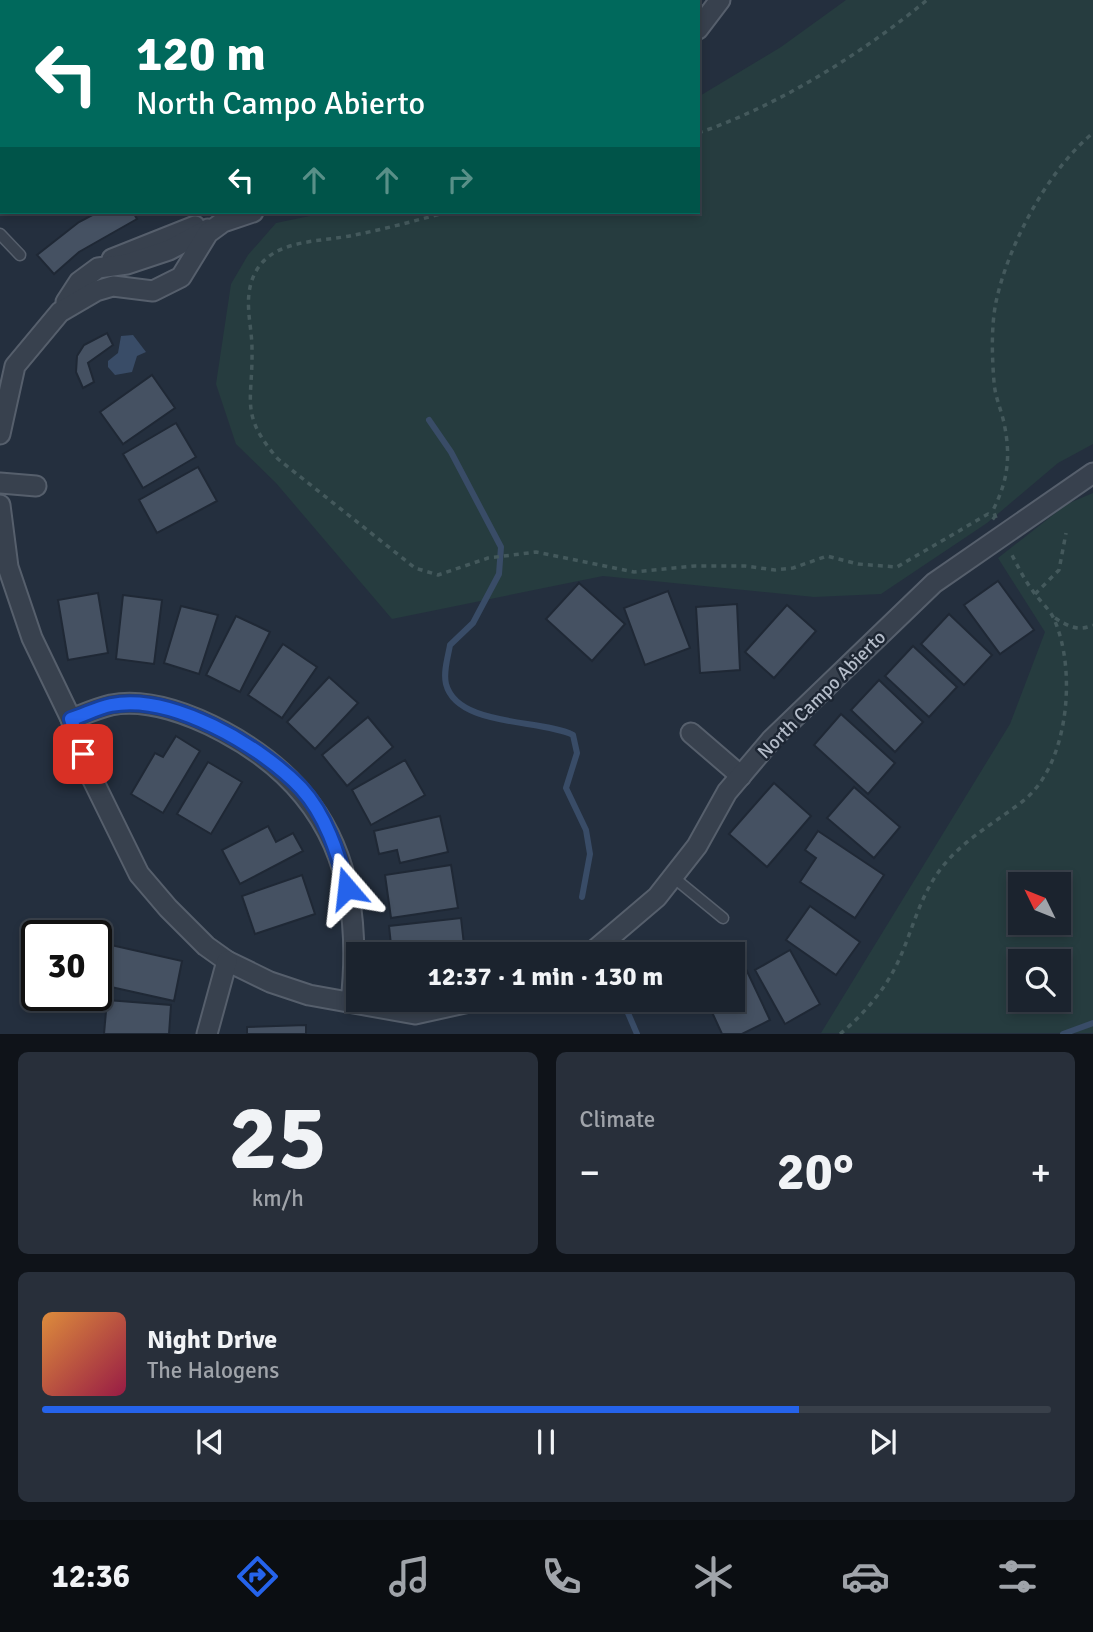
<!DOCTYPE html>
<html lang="en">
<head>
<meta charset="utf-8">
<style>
	:root { --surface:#1b232e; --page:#282f3a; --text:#f1f3f6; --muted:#a0a4aa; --line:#39404a; --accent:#2563eb }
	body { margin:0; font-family:Signika,sans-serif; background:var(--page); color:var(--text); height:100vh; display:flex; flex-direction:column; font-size:26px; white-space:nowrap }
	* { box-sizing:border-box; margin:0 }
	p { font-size:23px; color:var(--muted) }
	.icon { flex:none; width:38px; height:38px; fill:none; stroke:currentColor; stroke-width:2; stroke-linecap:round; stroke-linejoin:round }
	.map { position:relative; height:1034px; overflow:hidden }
	.panel { display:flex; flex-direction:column; gap:18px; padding:18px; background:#0f1319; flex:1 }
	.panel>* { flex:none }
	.top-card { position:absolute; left:0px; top:0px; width:700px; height:214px; box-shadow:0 4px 10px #0003,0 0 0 2px var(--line); background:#00695c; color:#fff; overflow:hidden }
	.needle { width:46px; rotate:313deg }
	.tools { position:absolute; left:1008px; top:872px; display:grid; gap:14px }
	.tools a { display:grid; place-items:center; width:63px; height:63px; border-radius:0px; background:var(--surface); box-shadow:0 4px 10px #0003,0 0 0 2px var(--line); font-size:35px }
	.speed { position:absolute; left:21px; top:920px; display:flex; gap:14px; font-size:35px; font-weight:700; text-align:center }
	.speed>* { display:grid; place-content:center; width:91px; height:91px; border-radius:50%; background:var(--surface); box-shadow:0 4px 10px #0003,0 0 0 2px var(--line); line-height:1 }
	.speed .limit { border:4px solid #111; border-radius:10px; background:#fff; color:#111 }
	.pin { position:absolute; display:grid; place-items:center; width:60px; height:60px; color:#fff; margin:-30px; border-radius:14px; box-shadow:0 4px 10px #0006 }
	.me { position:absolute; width:77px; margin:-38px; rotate:343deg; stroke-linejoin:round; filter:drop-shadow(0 0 5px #0008) }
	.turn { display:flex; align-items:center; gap:24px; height:147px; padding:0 21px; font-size:32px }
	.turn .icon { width:91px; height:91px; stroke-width:2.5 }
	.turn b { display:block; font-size:49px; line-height:60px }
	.lanes { display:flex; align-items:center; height:66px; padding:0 21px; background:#0003; justify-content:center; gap:35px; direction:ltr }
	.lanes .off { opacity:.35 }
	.big { font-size:52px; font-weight:700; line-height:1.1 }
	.panel .tile { flex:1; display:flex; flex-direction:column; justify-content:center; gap:10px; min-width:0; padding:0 24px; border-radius:10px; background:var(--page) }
	.panel .dial { align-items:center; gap:0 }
	.dial b { font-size:91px; line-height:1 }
	.song { display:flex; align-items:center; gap:21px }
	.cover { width:84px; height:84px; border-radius:10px; background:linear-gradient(135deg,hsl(30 70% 55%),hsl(340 70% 35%)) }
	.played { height:7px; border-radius:4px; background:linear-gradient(90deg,var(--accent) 75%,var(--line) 75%) }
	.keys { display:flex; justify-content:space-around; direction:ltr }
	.heat { display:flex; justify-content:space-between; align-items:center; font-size:38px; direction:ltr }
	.panel .tiles { flex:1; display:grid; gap:18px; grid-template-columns:1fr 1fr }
	.tile:last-child { grid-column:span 2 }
	.trip { position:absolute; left:346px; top:942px; width:399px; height:70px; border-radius:0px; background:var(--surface); box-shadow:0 4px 10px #0003,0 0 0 2px var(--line); font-weight:700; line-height:70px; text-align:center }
	.tab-bar { display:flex; height:112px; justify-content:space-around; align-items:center; background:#0b0e12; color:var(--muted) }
	.tab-bar .icon { width:49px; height:49px }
	.tab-bar .selected { color:var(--accent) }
	.tab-bar b { font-size:32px; color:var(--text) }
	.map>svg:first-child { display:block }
</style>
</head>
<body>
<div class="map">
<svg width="1093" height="1034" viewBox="0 0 1093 1034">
	<rect width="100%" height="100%" fill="#242f3e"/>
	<g fill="#263c3f" fill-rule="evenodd">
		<path d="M846 0H1093V444L1058 463 987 523 881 594 814 597 603 576 392 619 276 483 236 444 216 384 231 284 248 255 276 223 329 212H698V97L781 47Z"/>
		<path d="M1093 493V1033H821L1010 724 1045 632 998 558 1067 504ZM1020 884H1059V922H1020ZM1020 961H1059V999H1020Z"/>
	</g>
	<path fill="#394c67" d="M133 335 146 352 137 356 132 372 115 375 108 367V361L118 353 121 336Z"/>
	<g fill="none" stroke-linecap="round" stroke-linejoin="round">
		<g stroke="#394c67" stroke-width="6">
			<path d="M270 0 271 2"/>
			<path d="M429 420 451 452 501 547 499 574 473 623 450 645C448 657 443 672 446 684 457 727 541 719 573 735L577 753 566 788 586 830 590 854 582 897"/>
			<path d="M622 999 637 1034"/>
			<path d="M1063 1034 1093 1023"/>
		</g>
	</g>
	<g fill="#455162" stroke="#1f2835" stroke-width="2">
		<path d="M0 0H84L2 2 0 40Z"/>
		<path d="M389 0H494L495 1 384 2Z"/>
		<path d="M98 212H133L137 219 79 252 54 274 37 255 79 222Z"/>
		<path d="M107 333 113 345 88 363 94 382 83 388 76 372 77 356 84 345Z"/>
		<path d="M152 375 175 408 123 444 100 412Z"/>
		<path d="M176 423 196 457 143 488 123 454Z"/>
		<path d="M198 467 217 501 157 533 139 500Z"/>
		<path d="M998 581 1034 630 1000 654 964 605Z"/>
		<path d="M579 583 625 624 592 661 546 619Z"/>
		<path d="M668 591 690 648 645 665 624 608Z"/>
		<path d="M98 593 108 653 68 660 58 600Z"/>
		<path d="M123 595 162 600 154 664 116 659Z"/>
		<path d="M737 604 740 670 700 673 696 607Z"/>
		<path d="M787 605 816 631 774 678 745 652Z"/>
		<path d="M181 606 218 615 199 674 164 663Z"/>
		<path d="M949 614 992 655 964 685 921 644Z"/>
		<path d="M236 616 270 632 240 692 206 675Z"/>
		<path d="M283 644 317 667 282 718 248 695Z"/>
		<path d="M913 646 957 687 929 717 885 676Z"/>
		<path d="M329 677 358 703 315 749 287 722Z"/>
		<path d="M879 680 923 722 895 752 851 710Z"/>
		<path d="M841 714 895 763 868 794 814 745Z"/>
		<path d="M368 717 393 747 347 786 322 755Z"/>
		<path d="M176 736 200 751 163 813 131 794 155 753 163 757Z"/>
		<path d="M405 760 425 795 371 825 352 790Z"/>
		<path d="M208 762 242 782 211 834 177 814Z"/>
		<path d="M774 783 811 816 767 867 729 834Z"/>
		<path d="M854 787 900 827 874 858 827 818Z"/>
		<path d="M440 816 448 852 400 863 397 850 379 854 374 831Z"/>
		<path d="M268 826 276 842 293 833 303 851 240 884 222 850Z"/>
		<path d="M818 831 884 875 855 918 800 882 816 858 805 850Z"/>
		<path d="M451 865 458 908 391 918 385 875Z"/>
		<path d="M302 875 315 914 255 934 242 896Z"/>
		<path d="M810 906 860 942 836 975 786 940Z"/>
		<path d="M461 918 465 954H392L389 926Z"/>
		<path d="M111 945 182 961 174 1001 102 985Z"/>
		<path d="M790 950 820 1004 785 1024 755 970Z"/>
		<path d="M745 967 770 1020 742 1034H722L706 999H733V973Z"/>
		<path d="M107 1000 171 1005 169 1034H104Z"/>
		<path d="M306 1025V1034H247V1027Z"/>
	</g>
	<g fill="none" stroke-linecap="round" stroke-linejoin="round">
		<g stroke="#565f6c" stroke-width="13">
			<g id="lane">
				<path d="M179 0 180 2"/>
				<path d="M0 234 20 255"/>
				<path d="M673 877 723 918"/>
			</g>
		</g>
		<g stroke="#565f6c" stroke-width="23">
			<g id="street">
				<path d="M698 29 720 0"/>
				<path d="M112 259 195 226"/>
				<path d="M66 302 79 282 98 268 127 264 169 250 208 229"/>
				<path d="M0 434 15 366 60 312 96 291 113 286 153 291 181 277 208 233 223 222 253 212"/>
				<path d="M0 483 36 486"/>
				<path d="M0 505 8 567 32 638 71 719 89 772 139 874 168 908 206 946 227 961 270 982 309 995 415 1014 483 999"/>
				<path d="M71 719C84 714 98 708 111 705 148 698 192 715 224 732 334 791 364 883 351 1002"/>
				<path d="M691 733 741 776"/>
				<path d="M590 954 657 897 697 846 727 792 772 739 934 583 1093 473"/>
				<path d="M207 1034 227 961"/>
			</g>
		</g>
		<g stroke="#44595c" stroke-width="3.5" stroke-dasharray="5 5" stroke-linecap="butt">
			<path d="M698 133C778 106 863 53 927 0"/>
			<path d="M448 212C417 220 386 229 354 235 320 243 267 237 252 280 244 303 252 326 252 349 253 402 239 414 278 459L415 568 438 575 488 558 536 552 634 572 695 566H745L775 570 793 568 827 556 858 564 897 567 988 514 995 519"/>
			<path d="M996 518 993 510C1008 481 1011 456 1004 423 1001 409 995 397 994 382 992 357 991 327 996 302 1008 245 1048 170 1093 133"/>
			<path d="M1035 594 1059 570 1066 533"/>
			<path d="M1055 618C1068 626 1078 632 1093 625"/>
			<path d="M840 1034C863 1015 884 991 897 964 911 935 917 905 935 877 957 843 992 825 1023 801 1069 765 1077 670 1054 619 1050 610 1041 602 1035 594 1025 581 1018 567 1011 553"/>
		</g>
		<use href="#lane" stroke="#38414e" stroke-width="10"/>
		<use href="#street" stroke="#38414e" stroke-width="19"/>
	</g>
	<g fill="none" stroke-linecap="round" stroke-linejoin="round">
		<g stroke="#184099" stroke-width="18">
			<path id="route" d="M83 754 71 719C84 715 97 708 111 705 171 693 261 746 301 788 326 815 338 854 347 888"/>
		</g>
		<use href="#route" stroke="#2563eb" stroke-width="12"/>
	</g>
	<g text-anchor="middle" stroke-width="5" stroke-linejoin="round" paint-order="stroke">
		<g font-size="19" fill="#b4bcc9" stroke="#1d2633">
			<text transform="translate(821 694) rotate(-45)" y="7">North Campo Abierto</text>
		</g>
	</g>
</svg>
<div class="tools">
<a><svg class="needle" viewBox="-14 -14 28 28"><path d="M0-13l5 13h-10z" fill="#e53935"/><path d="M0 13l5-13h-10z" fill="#a0a4aa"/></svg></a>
<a><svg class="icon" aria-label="search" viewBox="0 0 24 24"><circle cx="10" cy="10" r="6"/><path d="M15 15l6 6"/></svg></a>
</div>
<div class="speed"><div class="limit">30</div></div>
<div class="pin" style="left:83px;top:754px;background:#d93025"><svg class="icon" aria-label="arrive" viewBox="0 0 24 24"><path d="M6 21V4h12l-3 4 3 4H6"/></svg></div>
<svg class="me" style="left:347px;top:888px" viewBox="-20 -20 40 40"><path d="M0-17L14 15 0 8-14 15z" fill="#2563eb" stroke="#fff" stroke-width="4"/></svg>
<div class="trip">12:37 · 1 min · 130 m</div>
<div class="top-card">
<div class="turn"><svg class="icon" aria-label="left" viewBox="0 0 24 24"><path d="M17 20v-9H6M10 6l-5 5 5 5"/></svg><div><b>120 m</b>North Campo Abierto</div></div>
<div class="lanes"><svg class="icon" aria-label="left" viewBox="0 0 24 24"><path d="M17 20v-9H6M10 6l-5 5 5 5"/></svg><svg class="icon off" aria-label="ahead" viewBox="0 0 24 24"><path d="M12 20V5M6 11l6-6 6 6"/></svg><svg class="icon off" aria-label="ahead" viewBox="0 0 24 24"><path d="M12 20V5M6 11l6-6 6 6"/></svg><svg class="icon off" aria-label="right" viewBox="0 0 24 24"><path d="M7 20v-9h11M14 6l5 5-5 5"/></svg></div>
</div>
</div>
<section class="panel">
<div class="tiles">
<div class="tile dial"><b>25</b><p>km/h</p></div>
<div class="tile"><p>Climate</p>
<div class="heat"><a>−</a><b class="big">20°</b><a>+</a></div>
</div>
<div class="tile">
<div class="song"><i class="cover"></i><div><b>Night Drive</b><p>The Halogens</p></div></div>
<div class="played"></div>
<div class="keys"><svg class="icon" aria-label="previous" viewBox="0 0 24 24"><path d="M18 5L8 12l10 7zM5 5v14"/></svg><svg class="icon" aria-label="pause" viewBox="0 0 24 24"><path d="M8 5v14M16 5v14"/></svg><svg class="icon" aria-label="next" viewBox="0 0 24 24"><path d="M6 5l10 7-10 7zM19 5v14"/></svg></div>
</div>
</div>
</section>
<nav class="tab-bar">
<b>12:36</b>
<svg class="icon selected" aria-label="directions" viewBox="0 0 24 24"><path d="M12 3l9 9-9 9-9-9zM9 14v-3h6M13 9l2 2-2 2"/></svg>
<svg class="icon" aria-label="music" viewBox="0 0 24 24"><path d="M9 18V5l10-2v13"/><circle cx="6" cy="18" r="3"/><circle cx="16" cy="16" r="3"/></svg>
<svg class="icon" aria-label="phone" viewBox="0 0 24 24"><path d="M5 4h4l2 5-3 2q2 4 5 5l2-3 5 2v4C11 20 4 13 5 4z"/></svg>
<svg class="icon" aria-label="climate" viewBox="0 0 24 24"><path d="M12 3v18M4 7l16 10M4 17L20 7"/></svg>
<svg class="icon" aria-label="car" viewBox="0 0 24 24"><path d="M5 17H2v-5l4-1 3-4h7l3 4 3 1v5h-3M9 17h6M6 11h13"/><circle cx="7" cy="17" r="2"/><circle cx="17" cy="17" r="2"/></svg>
<svg class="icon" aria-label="filters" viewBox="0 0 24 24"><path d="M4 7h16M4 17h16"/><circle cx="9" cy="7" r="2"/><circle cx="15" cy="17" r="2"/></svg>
</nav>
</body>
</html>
